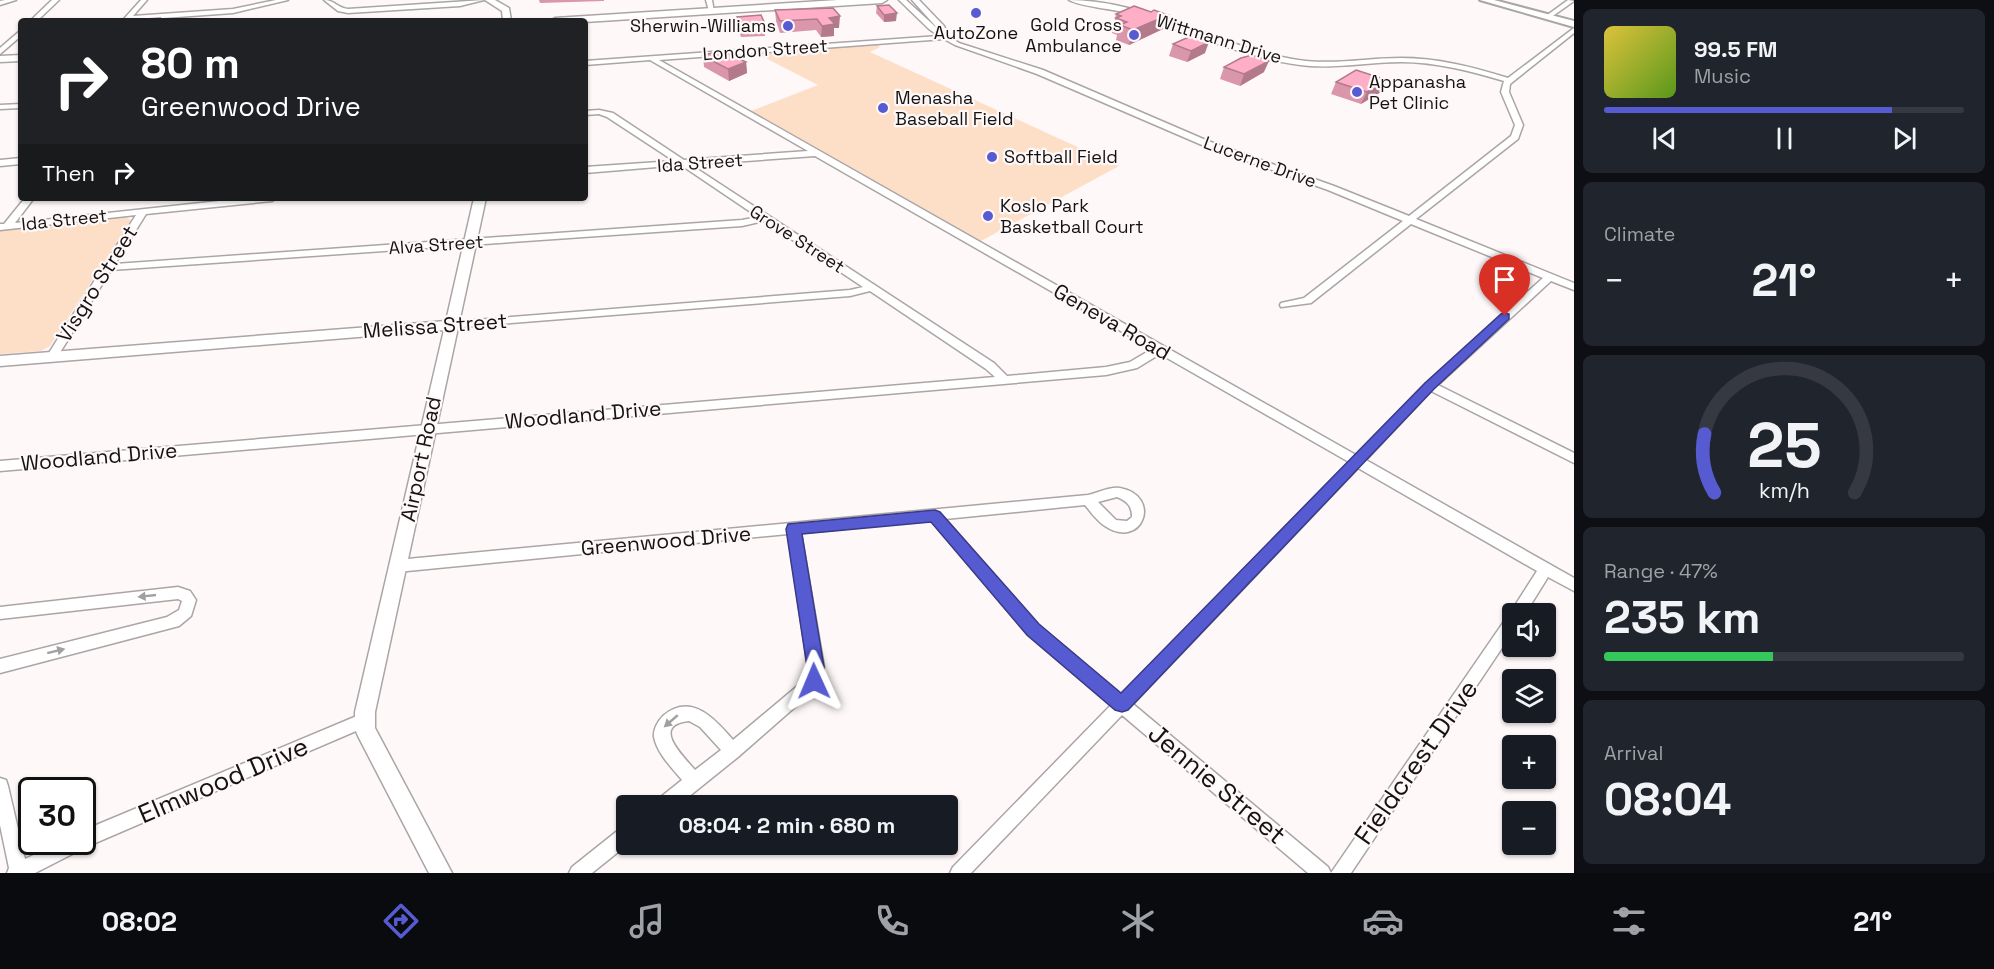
<!DOCTYPE html>
<html lang="en">
<head>
<meta charset="utf-8">
<style>
	:root { --surface:#171b24; --page:#20242c; --text:#f1f3f6; --muted:#9ea1a6; --line:#363941; --accent:#565bd2 }
	body { margin:0; font-family:"Space Grotesk",sans-serif; background:var(--page); color:var(--text); height:100vh; display:flex; flex-direction:column; font-size:22px; white-space:nowrap }
	* { box-sizing:border-box; margin:0 }
	p { font-size:20px; color:var(--muted) }
	.icon { flex:none; width:33px; height:33px; fill:none; stroke:currentColor; stroke-width:2; stroke-linecap:round; stroke-linejoin:round }
	.map { position:relative; flex:1; overflow:hidden }
	.panel { display:flex; flex-direction:column; gap:9px; padding:9px; background:#0d0f14; width:420px }
	.panel>* { flex:none }
	.banner { position:absolute; left:18px; top:18px; width:570px; height:183px; border-radius:6px; box-shadow:0 2px 4px #0004; background:#202124; color:#fff; overflow:hidden }
	.controls { position:absolute; left:1502px; top:603px; display:grid; gap:12px }
	.controls a { display:grid; place-items:center; width:54px; height:54px; border-radius:6px; background:var(--surface); box-shadow:0 2px 4px #0004; font-size:30px }
	.speed { position:absolute; left:18px; top:777px; display:flex; gap:12px; font-size:30px; font-weight:700; text-align:center }
	.speed>* { display:grid; place-content:center; width:78px; height:78px; border-radius:50%; background:var(--surface); box-shadow:0 2px 4px #0004; line-height:1 }
	.speed .limit { border:3px solid #111; border-radius:9px; background:#fff; color:#111 }
	.pin { position:absolute; display:grid; place-items:center; width:51px; height:51px; color:#fff; margin:-62px -26px; border-radius:50% 50% 50% 0; rotate:-45deg; box-shadow:0 0 6px #0007 }
	.pin .icon { rotate:45deg }
	.me { position:absolute; width:66px; margin:-33px; rotate:359deg; stroke-linejoin:round; filter:drop-shadow(0 0 4px #0008) }
	.turn { display:flex; align-items:center; gap:21px; height:126px; padding:0 24px; font-size:27px }
	.turn .icon { width:78px; height:78px; stroke-width:2.5 }
	.turn b { display:block; font-size:42px; line-height:51px }
	.then { display:flex; align-items:center; height:57px; padding:0 24px; background:#0003; gap:12px; font-size:22px }
	.big { font-size:45px; font-weight:600; line-height:1.1 }
	.panel .card { flex:1; display:flex; flex-direction:column; justify-content:center; gap:9px; min-width:0; padding:0 21px; border-radius:9px; background:var(--page) }
	.panel .dial { align-items:center; gap:0 }
	.dial svg { height:156px; overflow:visible; fill:none; stroke:var(--line); stroke-width:7; stroke-linecap:round; text-anchor:middle }
	.dial text { fill:var(--text); stroke:none }
	.song { display:flex; align-items:center; gap:18px }
	.cover { width:72px; height:72px; border-radius:9px; background:linear-gradient(135deg,hsl(50 70% 55%),hsl(90 70% 35%)) }
	.played { height:6px; border-radius:3px; background:linear-gradient(90deg,var(--accent) 80%,var(--line) 80%) }
	.keys { display:flex; justify-content:space-around; direction:ltr }
	.heat { display:flex; justify-content:space-between; align-items:center; font-size:33px; direction:ltr }
	.charge { height:9px; border-radius:4px; background:linear-gradient(90deg,#34c759 47%,var(--line) 0) }
	.trip { position:absolute; left:616px; top:795px; width:342px; height:60px; border-radius:6px; background:var(--surface); box-shadow:0 2px 4px #0004; font-weight:600; line-height:60px; text-align:center }
	.dock { display:flex; height:96px; justify-content:space-around; align-items:center; background:#090b0e; color:var(--muted) }
	.dock .icon { width:42px; height:42px }
	.dock .current { color:var(--accent) }
	.dock b { font-size:27px; color:var(--text) }
	main { display:flex; flex:1; min-height:0 }
	.map>svg:first-child { display:block }
</style>
</head>
<body>
<main>
<div class="map">
<svg width="1574" height="873" viewBox="0 0 1574 873">
	<rect width="100%" height="100%" fill="#fff8f8"/>
	<g fill="#fddfc7">
		<path d="M877 44 880 47 870 52 1119 166 981 241 751 111 818 85 754 52Z"/>
		<path d="M126 217 131 220 50 346 41 351 0 354V230Z"/>
	</g>
	<g fill="none" stroke-linecap="round" stroke-linejoin="round">
		<g stroke="#aba5a5" stroke-width="3">
			<g id="minor">
				<path d="M5 0H16L0 5V1Z"/>
				<path d="M52 0H59L37 21H30Z"/>
				<path d="M141 0H147L133 16 233 9 276 0H288L233 13 122 21Z"/>
				<path d="M324 0C334 0 338 8 348 9L484 0 460 6 348 13 338 11Z"/>
				<path d="M706 0H712L714 12 709 11Z"/>
				<path d="M899 0H906L940 31 912 0H919L944 26 948 36 959 43 1043 70 1208 141 1334 186 1409 216 1511 136 1515 125 1501 92 1504 81C1470 71 1436 62 1401 62 1371 62 1340 68 1310 66 1248 61 1190 31 1131 14 1112 8 1085 8 1069 0 1145 0 1218 46 1292 59 1329 66 1365 58 1401 58 1438 58 1473 67 1508 78L1574 28V33L1510 84 1509 92 1523 125 1518 139 1416 219 1574 283V290L1551 281 1438 385 1574 453V463L1431 391 1366 460 1574 578V591L1548 577 1525 614H1512V633L1351 873H1331L1507 617 1510 615 1512 610 1537 571 1358 468 1133 704 1328 867 1331 873H1308L1122 715 971 873H950L953 867 1111 705 1028 635 931 520 801 533 824 667 819 686 738 757 677 806H655L657 800 682 780C672 768 657 753 654 737 653 730 658 721 663 716 691 692 715 719 733 740L807 678 808 667 788 534 397 572 392 570 390 566 392 562 397 560 1088 495C1097 493 1111 486 1120 488 1163 496 1142 551 1105 526 1097 521 1091 512 1085 505L945 519 1038 625 1121 695 1349 462 1160 354 1137 368 1106 375 0 471V461L995 377 986 369 870 291 850 296 450 328 445 325 450 322 850 290 863 287 764 221 742 226 111 270 56 359 52 360 47 356 136 215 0 230V224H4L25 198H34L15 223 247 198H276L272 201 146 214 115 264 742 220 758 217 681 165 585 173V167L674 161 607 117 599 114 585 115V111L599 110 613 113 684 160 808 151 650 60 585 65V61L939 36 929 29ZM944 39 955 45 1037 74 1202 145 1328 190 1403 221 1304 298 1281 303 1280 305 1281 307 1311 303 1411 224 1543 278 1426 383 1356 455 659 60ZM815 156 1152 349 1130 362 1106 367 1007 376 994 363 691 165ZM1117 497C1127 501 1132 506 1132 517L1127 521 1116 520 1098 502ZM689 721 700 727 721 750 695 770C683 756 650 725 689 721Z"/>
				<path d="M1568 0 1574 1 1550 18H1546V16Z"/>
				<path d="M21 30V36L0 54V48Z"/>
				<path d="M21 104V108L0 109V105Z"/>
				<path d="M21 158V164L0 166V160Z"/>
				<path d="M178 587 190 591 196 600 191 616 179 626 0 673V659L167 617 179 610 182 601 178 599 0 619V607Z"/>
				<path d="M364 713 370 715 372 720 370 725 86 847 35 873H7L9 868 0 825V778L6 780 8 786 25 859 61 842H82V831Z"/>
				<path d="M627 825 628 844 592 873H569L572 867 621 828Z"/>
			</g>
		</g>
		<g stroke="#aba5a5" stroke-width="3">
			<g id="tertiary">
				<path d="M485 0H495L509 8 511 21H503L502 11Z"/>
				<path d="M474 198H486L375 712V728L452 873H429L358 736 355 729V712L444 330 0 366V356L446 321Z"/>
			</g>
		</g>
		<g stroke="#aba5a5" stroke-width="4">
			<path id="secondary" d="M1480 0H1494L1574 21V27Z"/>
		</g>
		<g stroke="#aba5a5" stroke-width="3">
			<g id="primary">
				<path d="M838 0H887L882 3 585 22 550 21 555 18Z"/>
				<path d="M21 55V61L0 62V56Z"/>
			</g>
		</g>
		<use href="#minor" fill="#fff" fill-rule="evenodd"/>
		<use href="#tertiary" fill="#fff" fill-rule="evenodd"/>
		<use href="#secondary" fill="#fff" fill-rule="evenodd"/>
		<use href="#primary" fill="#fff" fill-rule="evenodd"/>
	</g>
	<g fill="#da96ab">
		<path d="M539 0H604V1L540 3Z"/>
		<path d="M877 6 896 21 884 22 876 13Z"/>
		<path d="M833 8 839 28H834V36L821 37 816 30 780 33 776 21 775 10Z"/>
		<path d="M1151 12 1168 15 1163 29 1129 45 1116 40 1117 35 1112 33 1116 14Z"/>
		<path d="M737 17 765 24V36L741 37 738 28Z"/>
		<path d="M1173 44 1205 53 1187 62 1169 56Z"/>
		<path d="M703 56 746 62 747 73 729 81 704 67Z"/>
		<path d="M1224 67 1264 72 1240 86 1220 79Z"/>
		<path d="M1336 82 1381 92 1361 104 1331 94Z"/>
	</g>
	<g fill="#b27a8b">
		<path d="M897 13 896 21 884 22V15Z"/>
		<path d="M1168 15 1163 29 1129 45 1133 30Z"/>
		<path d="M840 16 839 28H834V36L821 37 822 26 829 18Z"/>
		<path d="M1209 42 1205 53 1187 62 1191 51Z"/>
		<path d="M1269 61 1264 72 1240 86 1244 74Z"/>
		<path d="M746 62 747 73 729 81 728 69Z"/>
		<path d="M1387 80 1381 92 1361 104 1367 92Z"/>
	</g>
	<g fill="#feafc7" stroke="#b27a8b" stroke-width="1.5">
		<path d="M889 5 897 13 884 15 877 6Z"/>
		<path d="M1134 6 1151 12 1154 10 1168 15 1133 30 1120 25 1127 22 1116 18 1121 16 1116 14Z"/>
		<path d="M833 8 840 16 829 18 835 24 822 26 817 19 780 21 775 10Z"/>
		<path d="M761 15 765 24 741 26 737 17Z"/>
		<path d="M160 18 158 21H143L145 19Z"/>
		<path d="M1191 36 1209 42 1191 51 1173 44Z"/>
		<path d="M720 50 746 62 728 69 703 56Z"/>
		<path d="M1252 55 1269 61 1244 74 1224 67 1241 58Z"/>
		<path d="M1356 70 1387 80 1367 92 1336 82Z"/>
	</g>
	<defs><path id="oneway-solid" d="M-6-.8H1V-3.2L6.5 0L1 3.2V.8H-6Z" transform="scale(1.5)"/></defs>
	<g fill="#a1a0a0">
		<use href="#oneway-solid" transform="translate(147 596) rotate(174)"/>
		<use href="#oneway-solid" transform="translate(56 651) rotate(-14)"/>
		<use href="#oneway-solid" transform="translate(671 721) rotate(139)"/>
	</g>
	<path fill="#565bd2" stroke="#383b88" stroke-width="1.5" d="M1505 313 1509 314V319L1434 389 1128 710 1122 712 1115 710 1027 635 931 522 802 534 824 667 820 687 814 689 807 687 805 681 807 667 786 529 788 524 935 510 940 512 1039 624 1121 693 1425 383 1501 314Z"/>
	<g fill="#565bd2" stroke="#fff8f8" stroke-width="2">
		<circle cx="976" cy="13" r="6"/>
		<circle cx="788" cy="26" r="6"/>
		<circle cx="1134" cy="35" r="6"/>
		<circle cx="1357" cy="92" r="6"/>
		<circle cx="883" cy="108" r="6"/>
		<circle cx="992" cy="157" r="6"/>
		<circle cx="988" cy="216" r="6"/>
	</g>
	<g text-anchor="middle" stroke-width="4.5" stroke-linejoin="round" paint-order="stroke">
		<g font-size="18" fill="#141212" stroke="#fff8f8" text-anchor="start">
			<text x="1122" y="31" text-anchor="end">Gold Cross<tspan x="1122" dy="21">Ambulance</tspan></text>
			<text x="776" y="32" text-anchor="end">Sherwin-Williams</text>
			<text x="976" y="39" text-anchor="middle">AutoZone</text>
			<text x="1369" y="88">Appanasha<tspan x="1369" dy="21">Pet Clinic</tspan></text>
			<text x="895" y="104">Menasha<tspan x="895" dy="21">Baseball Field</tspan></text>
			<text x="1004" y="163">Softball Field</text>
			<text x="1000" y="212">Koslo Park<tspan x="1000" dy="21">Basketball Court</tspan></text>
		</g>
		<g font-size="18" fill="#141212" stroke="#fff8f8">
			<text transform="translate(1219 39) rotate(17)" y="6">Wittmann Drive</text>
			<text transform="translate(765 50) rotate(-4)" y="6">London Street</text>
			<text transform="translate(1260 162) rotate(20)" y="6">Lucerne Drive</text>
			<text transform="translate(700 163) rotate(-4)" y="6">Ida Street</text>
			<text transform="translate(64 220) rotate(-6)" y="6">Ida Street</text>
			<text transform="translate(797 239) rotate(33)" y="6">Grove Street</text>
			<text transform="translate(436 245) rotate(-4)" y="6">Alva Street</text>
		</g>
		<g font-size="21" fill="#141212" stroke="#fff8f8">
			<text transform="translate(97 284) rotate(-58)" y="7">Visgro Street</text>
			<text transform="translate(1112 322) rotate(30)" y="7">Geneva Road</text>
			<text transform="translate(435 326) rotate(-4)" y="7">Melissa Street</text>
			<text transform="translate(583 415) rotate(-5)" y="7">Woodland Drive</text>
			<text transform="translate(99 457) rotate(-5)" y="7">Woodland Drive</text>
			<text transform="translate(421 459) rotate(-78)" y="7">Airport Road</text>
			<text transform="translate(666 541) rotate(-5)" y="7">Greenwood Drive</text>
		</g>
		<g font-size="26" fill="#141212" stroke="#fff8f8">
			<text transform="translate(1416 762) rotate(-55)" y="9">Fieldcrest Drive</text>
			<text transform="translate(223 780) rotate(-23)" y="9">Elmwood Drive</text>
			<text transform="translate(1217 784) rotate(40)" y="9">Jennie Street</text>
		</g>
	</g>
</svg>
<div class="controls">
<a><svg class="icon" aria-label="sound" viewBox="0 0 24 24"><path d="M4 9h4l5-4v14l-5-4H4zM17 9q2 3 0 6"/></svg></a>
<a><svg class="icon" aria-label="layers" viewBox="0 0 24 24"><path d="M12 4l9 5-9 5-9-5zM3 14l9 5 9-5"/></svg></a>
<a>+</a>
<a>−</a>
</div>
<div class="speed"><div class="limit">30</div></div>
<div class="pin" style="left:1505px;top:316px;background:#d93025"><svg class="icon" aria-label="arrive" viewBox="0 0 24 24"><path d="M6 21V4h12l-3 4 3 4H6"/></svg></div>
<svg class="me" style="left:814px;top:681px" viewBox="-20 -20 40 40"><path d="M0-17L14 15 0 8-14 15z" fill="#565bd2" stroke="#fff" stroke-width="4"/></svg>
<div class="trip">08:04 · 2 min · 680 m</div>
<div class="banner">
<div class="turn"><svg class="icon" aria-label="right" viewBox="0 0 24 24"><path d="M7 20v-9h11M14 6l5 5-5 5"/></svg><div><b>80 m</b>Greenwood Drive</div></div>
<div class="then">Then<svg class="icon" aria-label="right" viewBox="0 0 24 24"><path d="M7 20v-9h11M14 6l5 5-5 5"/></svg></div>
</div>
</div>
<section class="panel">
<div class="card">
<div class="song"><i class="cover"></i><div><b>99.5 FM</b><p>Music</p></div></div>
<div class="played"></div>
<div class="keys"><svg class="icon" aria-label="previous" viewBox="0 0 24 24"><path d="M18 5L8 12l10 7zM5 5v14"/></svg><svg class="icon" aria-label="pause" viewBox="0 0 24 24"><path d="M8 5v14M16 5v14"/></svg><svg class="icon" aria-label="next" viewBox="0 0 24 24"><path d="M6 5l10 7-10 7zM19 5v14"/></svg></div>
</div>
<div class="card"><p>Climate</p>
<div class="heat"><a>−</a><b class="big">21°</b><a>+</a></div>
</div>
<div class="card dial"><svg viewBox="0 0 100 80">
<path d="M14 69A42 42 0 1 1 86 69"/>
<path d="M14 69A42 42 0 0 1 9 39" stroke="#565bd2"/>
<text x="50" y="56" font-size="32" font-weight="700">25</text>
<text x="50" y="72" font-size="11">km/h</text>
</svg></div>
<div class="card"><p>Range · 47%</p><b class="big">235 km</b><div class="charge"></div></div>
<div class="card"><p>Arrival</p><b class="big">08:04</b></div>
</section>
</main>
<nav class="dock">
<b>08:02</b>
<svg class="icon current" aria-label="directions" viewBox="0 0 24 24"><path d="M12 3l9 9-9 9-9-9zM9 14v-3h6M13 9l2 2-2 2"/></svg>
<svg class="icon" aria-label="music" viewBox="0 0 24 24"><path d="M9 18V5l10-2v13"/><circle cx="6" cy="18" r="3"/><circle cx="16" cy="16" r="3"/></svg>
<svg class="icon" aria-label="phone" viewBox="0 0 24 24"><path d="M5 4h4l2 5-3 2q2 4 5 5l2-3 5 2v4C11 20 4 13 5 4z"/></svg>
<svg class="icon" aria-label="climate" viewBox="0 0 24 24"><path d="M12 3v18M4 7l16 10M4 17L20 7"/></svg>
<svg class="icon" aria-label="car" viewBox="0 0 24 24"><path d="M5 17H2v-5l4-1 3-4h7l3 4 3 1v5h-3M9 17h6M6 11h13"/><circle cx="7" cy="17" r="2"/><circle cx="17" cy="17" r="2"/></svg>
<svg class="icon" aria-label="filters" viewBox="0 0 24 24"><path d="M4 7h16M4 17h16"/><circle cx="9" cy="7" r="2"/><circle cx="15" cy="17" r="2"/></svg>
<b>21°</b>
</nav>
</body>
</html>
